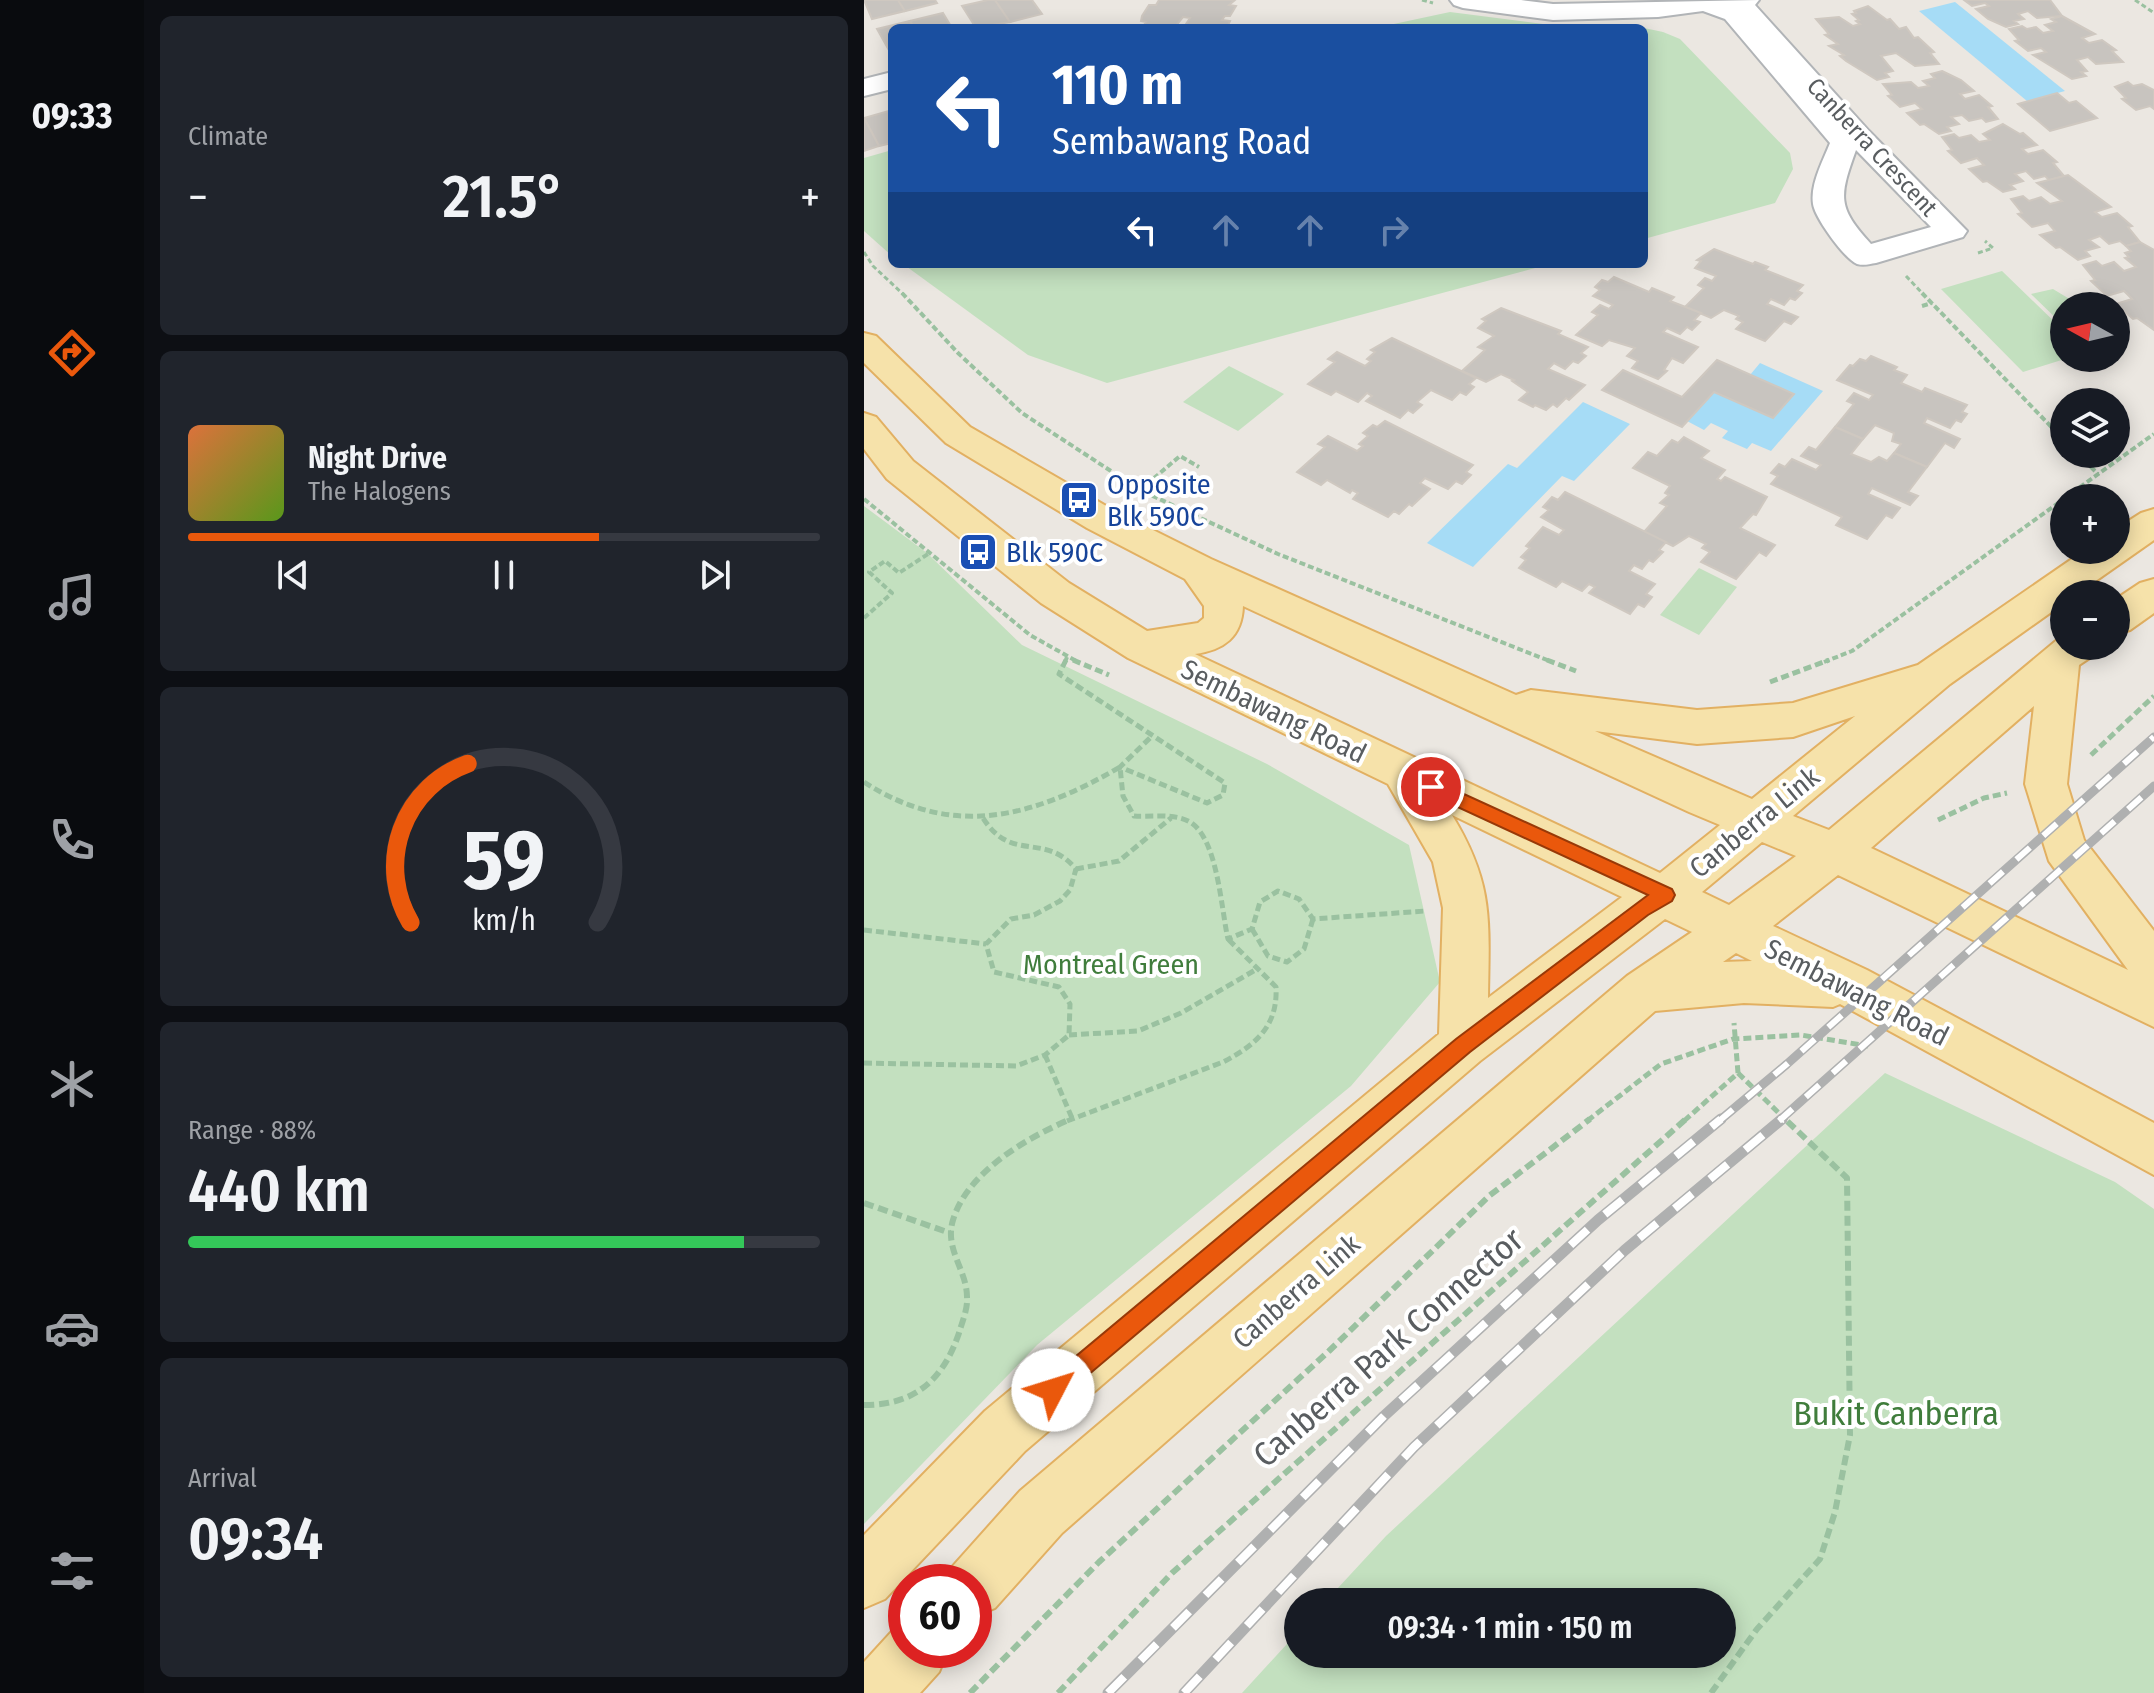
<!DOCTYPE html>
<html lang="en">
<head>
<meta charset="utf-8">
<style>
	:root { --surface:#171b24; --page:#20242c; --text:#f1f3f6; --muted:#9ea1a6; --line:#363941; --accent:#ea580c }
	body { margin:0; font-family:"Fira Sans Condensed",sans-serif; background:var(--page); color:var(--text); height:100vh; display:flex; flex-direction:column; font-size:30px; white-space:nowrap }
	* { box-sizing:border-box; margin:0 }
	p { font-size:26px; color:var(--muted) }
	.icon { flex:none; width:44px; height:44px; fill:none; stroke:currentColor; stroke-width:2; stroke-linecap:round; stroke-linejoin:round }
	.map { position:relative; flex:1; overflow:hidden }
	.sheet { display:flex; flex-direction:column; gap:16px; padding:16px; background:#0d0f14; width:720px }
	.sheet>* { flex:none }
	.top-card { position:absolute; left:24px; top:24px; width:760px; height:244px; border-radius:12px; box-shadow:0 4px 20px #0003; background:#1a4fa0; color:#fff; overflow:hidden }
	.needle { width:52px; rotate:278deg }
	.fabs { position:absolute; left:1186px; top:292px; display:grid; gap:16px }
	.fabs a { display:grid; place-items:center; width:80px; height:80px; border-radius:50%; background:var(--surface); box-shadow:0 4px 20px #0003; font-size:40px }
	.speed { position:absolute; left:24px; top:1564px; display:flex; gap:16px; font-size:40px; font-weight:700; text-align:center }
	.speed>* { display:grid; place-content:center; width:104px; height:104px; border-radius:50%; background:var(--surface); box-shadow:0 4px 20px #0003; line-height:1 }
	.speed .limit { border:12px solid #d22; background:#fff; color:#111 }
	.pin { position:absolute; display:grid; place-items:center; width:68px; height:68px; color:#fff; margin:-34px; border:4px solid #fff; border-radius:50%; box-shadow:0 2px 8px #0007 }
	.me { position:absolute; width:88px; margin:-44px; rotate:50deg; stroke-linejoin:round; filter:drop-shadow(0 0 6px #0008) }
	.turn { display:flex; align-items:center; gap:28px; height:168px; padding:0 32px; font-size:36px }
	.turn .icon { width:104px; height:104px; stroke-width:2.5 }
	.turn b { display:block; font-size:56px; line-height:68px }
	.lanes { display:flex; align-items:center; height:76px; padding:0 32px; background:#0003; justify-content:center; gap:40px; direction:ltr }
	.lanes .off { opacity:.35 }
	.big { font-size:60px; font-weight:600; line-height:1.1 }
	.sheet .card { flex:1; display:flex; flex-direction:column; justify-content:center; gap:12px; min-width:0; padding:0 28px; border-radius:12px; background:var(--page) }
	.sheet .dial { align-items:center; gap:0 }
	.dial svg { height:208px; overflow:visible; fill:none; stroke:var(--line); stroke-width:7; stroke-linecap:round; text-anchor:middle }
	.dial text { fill:var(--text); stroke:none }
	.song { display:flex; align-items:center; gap:24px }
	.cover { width:96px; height:96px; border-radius:12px; background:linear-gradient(135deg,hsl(20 70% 55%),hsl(90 70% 35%)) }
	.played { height:8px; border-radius:4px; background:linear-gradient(90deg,var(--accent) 65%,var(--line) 65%) }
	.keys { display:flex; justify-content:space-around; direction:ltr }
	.heat { display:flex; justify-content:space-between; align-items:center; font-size:44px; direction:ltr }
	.charge { height:12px; border-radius:6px; background:linear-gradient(90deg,#34c759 88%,var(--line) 0) }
	.trip { position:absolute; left:420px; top:1588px; width:452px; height:80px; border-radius:40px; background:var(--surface); box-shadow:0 4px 20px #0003; font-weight:600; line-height:80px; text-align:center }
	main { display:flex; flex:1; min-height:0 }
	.dock { display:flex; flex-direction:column; width:144px; justify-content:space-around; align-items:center; background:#090b0e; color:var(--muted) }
	.dock .icon { width:56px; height:56px }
	.dock .selected { color:var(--accent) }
	.dock b { font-size:36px; color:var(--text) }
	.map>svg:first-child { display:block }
</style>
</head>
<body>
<main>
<nav class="dock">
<b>09:33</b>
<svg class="icon selected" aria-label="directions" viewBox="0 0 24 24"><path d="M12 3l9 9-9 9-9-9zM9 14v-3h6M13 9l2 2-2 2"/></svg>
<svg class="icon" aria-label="music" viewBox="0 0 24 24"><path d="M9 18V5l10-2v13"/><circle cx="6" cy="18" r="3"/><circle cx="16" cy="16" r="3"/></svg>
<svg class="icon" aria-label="phone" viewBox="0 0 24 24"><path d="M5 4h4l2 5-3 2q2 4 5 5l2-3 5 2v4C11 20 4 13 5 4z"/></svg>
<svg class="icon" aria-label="climate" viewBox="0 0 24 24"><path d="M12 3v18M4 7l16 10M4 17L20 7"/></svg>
<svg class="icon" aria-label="car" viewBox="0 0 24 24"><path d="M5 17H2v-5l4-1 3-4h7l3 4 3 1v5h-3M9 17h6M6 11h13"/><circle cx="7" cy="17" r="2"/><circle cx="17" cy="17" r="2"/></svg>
<svg class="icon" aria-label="filters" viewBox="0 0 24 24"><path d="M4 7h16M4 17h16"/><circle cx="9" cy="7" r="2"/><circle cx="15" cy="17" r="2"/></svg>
</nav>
<section class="sheet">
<div class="card"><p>Climate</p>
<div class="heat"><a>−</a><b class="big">21.5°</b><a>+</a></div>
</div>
<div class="card">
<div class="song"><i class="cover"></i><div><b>Night Drive</b><p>The Halogens</p></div></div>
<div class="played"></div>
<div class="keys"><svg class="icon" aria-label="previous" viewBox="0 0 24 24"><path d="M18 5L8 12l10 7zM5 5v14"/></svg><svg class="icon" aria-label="pause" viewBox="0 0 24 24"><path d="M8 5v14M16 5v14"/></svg><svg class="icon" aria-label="next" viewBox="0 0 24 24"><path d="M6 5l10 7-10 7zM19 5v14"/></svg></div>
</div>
<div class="card dial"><svg viewBox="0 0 100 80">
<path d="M14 69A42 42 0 1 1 86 69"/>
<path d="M14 69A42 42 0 0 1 36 8" stroke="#ea580c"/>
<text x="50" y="56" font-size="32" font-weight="700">59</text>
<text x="50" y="72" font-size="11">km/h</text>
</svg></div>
<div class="card"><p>Range · 88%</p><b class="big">440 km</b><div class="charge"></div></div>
<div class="card"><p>Arrival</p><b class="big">09:34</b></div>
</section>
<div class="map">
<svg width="1290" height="1693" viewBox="0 0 1290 1693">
	<rect width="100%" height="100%" fill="#ebe7e1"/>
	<g fill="#c3e0bf">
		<path d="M586 12 679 24 766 25 799 32 816 39 926 153 929 169 911 203 780 239V28H511Z"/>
		<path d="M28 150V256L0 231V158Z"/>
		<path d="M39 264H686L243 383 164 355Z"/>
		<path d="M1138 271 1200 331V358H1204L1159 372 1077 289Z"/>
		<path d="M1189 289 1217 306H1200V326L1167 294Z"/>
		<path d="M365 366 420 394 374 431 319 402Z"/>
		<path d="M0 506 63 553 158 645 403 764 545 845 576 982 487 1086 173 1345 0 1524Z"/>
		<path d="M835 568 873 587 835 635 796 615Z"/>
		<path d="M1021 1073 1251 1182 1290 1209V1693H378L434 1632V1654H858V1602H461L522 1536Z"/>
	</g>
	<g fill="#a6dcf6">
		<path d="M1091 2 1201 91 1163 101 1055 11Z"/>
		<path d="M896 363 959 391 907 451 888 443 883 449 858 438 864 431 847 423 840 430 823 421 850 392 909 418 930 394 886 375Z"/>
		<path d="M719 402 766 424 710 481 698 476 609 567 563 543 644 464 653 468Z"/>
	</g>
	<g fill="#c8c4bf" stroke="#cfc8c0" stroke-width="2">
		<path d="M0 0H34L41 11 8 19Z"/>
		<path d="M34 0H71L73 3 41 11Z"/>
		<path d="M124 0H131L146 22 112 28 98 6Z"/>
		<path d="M131 0H168L178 14 146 22Z"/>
		<path d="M295 0H371L365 5 372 6 366 16H361L358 20 366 21 363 27H320L326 18 319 17 310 28H278L282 22 277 21 278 16 285 5H292Z"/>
		<path d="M1100 0H1186L1198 16 1173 18 1164 11 1154 14 1160 19 1150 21 1154 24 1142 27 1124 19 1112 9 1125 6 1121 3 1108 6Z"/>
		<path d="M1004 6 1023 20 1026 19 1035 29 1042 27 1050 38 1054 37 1070 52 1066 53 1075 64 1051 66 1032 53 1017 56 1029 71 1021 73 1025 77 1013 80 982 61 976 56 980 55 965 46 974 44 961 35 965 34 952 19 975 17 989 26 996 24 992 21 995 20 988 14 992 13 990 11Z"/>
		<path d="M79 13 88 28H50L46 21Z"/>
		<path d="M1198 16 1231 34 1218 38 1225 43 1238 40 1252 50 1248 51 1259 62 1232 64 1224 57 1213 60 1223 71 1217 72 1222 76 1208 79 1169 55 1182 52 1177 48 1164 51 1151 41 1155 40 1145 29 1158 26 1163 29 1172 27 1179 33 1189 31 1181 25 1192 22 1187 19Z"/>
		<path d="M46 21 50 28H28L27 54 13 29Z"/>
		<path d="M1078 71 1097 80 1110 91 1096 94 1101 99 1115 95 1128 106 1124 107 1134 119 1122 122 1118 118 1105 121 1098 115 1087 117 1095 124 1083 127 1087 131 1075 134 1060 124 1056 125 1043 113 1058 109 1051 103 1036 107 1024 96 1028 95 1019 84 1047 82 1054 88 1065 86 1059 81 1071 78 1067 74Z"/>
		<path d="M1264 82 1269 86 1278 84 1290 90V109L1286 106 1272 110 1258 99 1262 98 1251 87Z"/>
		<path d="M1193 93 1205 103 1212 101 1233 118 1186 131 1154 104Z"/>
		<path d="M28 110V143L15 146 0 118Z"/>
		<path d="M0 118 15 146 0 151Z"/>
		<path d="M1139 124 1156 134 1159 133 1173 145 1158 149 1164 154 1179 150 1193 162 1189 163 1200 176 1185 180 1181 176 1170 179 1162 171 1151 174 1159 181 1146 185 1151 189 1139 192 1123 181 1119 182 1105 169 1120 165 1113 158 1097 163 1084 151 1088 150 1078 137 1090 134 1095 138 1107 135 1115 142 1126 140 1119 134Z"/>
		<path d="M1204 175 1247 207 1231 212 1238 217 1253 213 1268 226 1264 227 1276 242 1262 246 1256 241 1245 244 1236 236 1225 240 1235 247 1221 251 1226 256 1214 260 1196 247 1192 248 1176 235 1191 231 1184 223 1168 227 1154 214 1158 213 1147 199 1159 196 1165 201 1177 197 1186 204 1198 201 1173 183Z"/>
		<path d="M1276 242 1290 250V330L1273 318 1269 319 1252 304 1268 299 1260 291 1243 296 1227 281 1231 280 1219 265 1232 261 1238 266 1250 262 1260 271 1272 267 1261 258 1265 257 1261 253 1267 251 1262 246Z"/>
		<path d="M850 249 889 264 891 262 904 267 901 270 939 285 933 291 938 293 931 300 926 298 920 305 907 299 903 304 934 317 927 324 920 321 901 341 872 329 879 322 872 319 875 316 860 310 847 318 821 307 840 288 834 285 841 278 848 281 852 276 831 268 837 261 833 260Z"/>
		<path d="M750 277 785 292 788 288 810 297 806 301 837 313 830 320 836 322 828 330 823 327 816 334 803 328 799 332 834 347 819 363 808 358 800 370 803 371 794 379 768 368 774 361 763 356 771 348 745 340 738 346 712 335 734 315 728 312 736 305 745 309 749 305 729 296 736 290 731 287 738 280 744 282Z"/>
		<path d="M637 308 697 331 694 334 724 347 717 353 722 356 714 363 709 361 701 369 690 363 684 369 721 385 705 400 702 398 693 407 689 404 682 410 671 405 669 407 655 400 664 392 648 381 650 380 637 374 622 382 598 371 621 350 614 347 630 336 614 328 622 321 618 319Z"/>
		<path d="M528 338 612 378 605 384 610 387 602 395 596 392 588 400 567 390 553 402 558 405 549 413 544 410 536 418 502 401 508 396 503 393 494 402 472 391 467 395 444 384 471 362 464 359 473 352 501 366 507 361 503 359 511 352 507 350Z"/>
		<path d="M1007 356 1033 367 1030 370 1043 375 1037 383 1058 392 1061 388 1103 405 1098 412 1103 414 1097 422 1092 420 1086 428 1063 418 1060 423 1096 439 1090 448 1081 443 1063 467 1030 453 1037 444 1028 441 1030 433 1011 425 999 439 971 427 990 404 983 401 990 393 1005 400 1009 395 973 380 986 365 989 366 996 359 1002 361Z"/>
		<path d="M853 360 930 394 909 418 850 392 818 427 738 390 759 370 818 397Z"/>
		<path d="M521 421 609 465 602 472 607 475 598 484 592 481 584 489 561 478 556 483 566 489 548 506 545 504 535 514 530 511 524 517 489 499 494 493 488 490 486 493 463 480 457 485 433 472 461 447 454 444 464 436 493 451 499 446 495 444 504 436 499 433 509 425 513 427Z"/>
		<path d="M971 427 999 439 987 454 1007 462 1015 457 1023 461 1030 453 1063 467 1044 492 1054 496 1046 505 1008 488 1004 494 1036 508 1028 518 1022 515 1003 539 972 525 978 517 907 484 914 476 907 473 915 464 921 467 928 459 952 470 957 465 937 456 945 447 952 450Z"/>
		<path d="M820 437 845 451 837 458 861 470 853 479 857 481 861 477 903 497 892 515 889 514 876 528 911 545 902 556 895 552 872 579 837 562 846 552 838 548 842 544 825 536 809 546 780 532 803 506 796 503 805 495 801 493 806 486 769 468 784 452 793 456 808 440 814 443Z"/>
		<path d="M701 492 802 542 795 550 799 552 789 562 785 560 778 569 770 565 765 571 791 584 782 594 788 597 780 607 774 604 766 614 725 593 731 587 725 584 718 591 698 581 692 587 655 568 662 560 657 557 666 548 662 546 679 527 695 535 700 530 677 517 685 510 679 507 688 497 694 500Z"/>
	</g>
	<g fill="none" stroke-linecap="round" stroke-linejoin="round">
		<g stroke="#b1b4b7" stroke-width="4">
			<g id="minor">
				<path d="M586 0H657L689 4 895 0 891 5 1005 131 1103 231 1099 237 1012 263C1005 264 1000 266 993 264 980 258 951 218 949 204 946 184 959 161 966 143L861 19 839 11 794 17 689 20 599 8 590 5ZM992 150 1067 227 1007 244C973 207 975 197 992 150Z"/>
				<path d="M28 72V89L0 96V79Z"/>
			</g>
		</g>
		<g stroke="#e2b062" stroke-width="4">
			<g id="primary">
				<path d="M0 333 12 336 106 427 249 510 347 559 652 695 667 690 833 710 929 703 1054 665 1221 550H1252V529L1277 513 1290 509V540L1213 594H1200V603L1086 684 929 816 965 830 1199 635 1200 646H1233L1227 657 1215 665 1203 784 1220 840 1290 931V1027L974 875 909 926 1003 970 1290 1123V1175L976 1004 969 1007 880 1003 791 1011 198 1533 131 1608 110 1617V1582H82L89 1566 156 1491 763 976 828 932 801 919 616 1061 161 1451 21 1599 0 1608V1535L121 1411 575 1034 579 908 569 862 524 784 264 658 177 603 23 479 0 449V413L12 417 49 461 205 583 283 631 334 623 340 618V606L321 579 223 528 82 443 0 363ZM379 606 825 812 856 825 796 873 331 654C360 650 378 637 379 606ZM1170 706 1161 784 1185 861 1264 970 1007 848ZM991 716 888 799 731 731 833 744 929 737ZM588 815 758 897 624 998C625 920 630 884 588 815ZM898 842 932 856 865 905 838 892ZM872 953 888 961 859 962Z"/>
				<path d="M1290 579V613L1266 630 1252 634V599L1276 583Z"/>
				<path d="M42 1624V1650H84L75 1672 56 1693H0V1662L31 1628Z"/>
			</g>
		</g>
		<g stroke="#9ac1a0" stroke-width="3" stroke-dasharray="5 3" stroke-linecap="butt">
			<path d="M558 0 569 3"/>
			<path d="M1271 0 1290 13"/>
			<path d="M0 252 9 266 40 295"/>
			<path d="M1114 253 1129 248 1121 241"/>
			<path d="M1042 276 1060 295"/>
		</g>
		<g stroke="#9ac1a0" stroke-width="4" stroke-dasharray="6 3" stroke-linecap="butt">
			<path d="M38 293 94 353 158 413 276 490 414 554 688 662"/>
			<path d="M1058 293 1200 440"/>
			<path d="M1058 306 1068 303"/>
			<path d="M1214 454 1234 474"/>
			<path d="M276 490 316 456 335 467"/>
			<path d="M1201 498 1290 434"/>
			<path d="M0 499 166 635 214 662"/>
			<path d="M0 618 28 593 5 572 21 561 35 573 64 554"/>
			<path d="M201 662 203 657"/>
			<path d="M960 662 988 651 1200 499"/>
		</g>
		<g stroke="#9ac1a0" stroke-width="5" stroke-dasharray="8 4" stroke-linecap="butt">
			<path d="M202 660 195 674 361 783 359 795 343 803 256 767 288 736"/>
			<path d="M209 660 245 675"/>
			<path d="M683 660 712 671"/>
			<path d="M906 682 965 660"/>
			<path d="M1227 755 1290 696"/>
			<path d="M0 782C89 840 170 817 256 767L259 796 270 816C287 817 311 813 326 822 354 839 357 909 364 939L388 929 396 902 414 891 435 899 449 919 561 911"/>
			<path d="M1074 820 1120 798 1143 793"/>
			<path d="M212 869 255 861 307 818"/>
			<path d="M388 929 404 956 423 962 440 949 449 919"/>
			<path d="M0 930 122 944"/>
			<path d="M205 1035 274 1031 317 1013 393 969"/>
			<path d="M181 1055 208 1118"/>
			<path d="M0 1063 152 1066 181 1055 205 1035 206 1004 195 987 130 972 122 944 147 919 170 915 196 901 206 890 212 869C180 831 148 864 119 818"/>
			<path d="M874 1073 923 1121"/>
			<path d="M203 1121 359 1062C392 1045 414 1026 412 987L364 939"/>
			<path d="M723 1121 797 1064 869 1039 937 1035 1004 1046"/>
			<path d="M820 1121 874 1073 870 1023"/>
		</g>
		<g stroke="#9ac1a0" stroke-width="6" stroke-dasharray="10 5" stroke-linecap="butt">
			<path d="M0 1203 86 1233"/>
			<path d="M0 1405C51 1405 79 1380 95 1333 98 1322 104 1309 103 1297 103 1270 80 1249 89 1220 103 1172 164 1137 207 1119"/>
			<path d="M106 1693 235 1562 465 1351 625 1196 726 1119"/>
			<path d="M194 1693 308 1573 822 1119"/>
			<path d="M847 1693 893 1629 956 1559 971 1512 986 1435 983 1178 921 1119"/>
		</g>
		<use href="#minor" fill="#fff" fill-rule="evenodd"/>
		<use href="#primary" fill="#f6e2aa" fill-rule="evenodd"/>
		<g stroke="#afb0b0" stroke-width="9">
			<g id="rail-far1">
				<path d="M855 1121 923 1064 1290 737"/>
				<path d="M915 1121 1290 786"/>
			</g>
		</g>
		<g stroke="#afb0b0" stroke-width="11">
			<g id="rail">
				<path d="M244 1693 520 1416 734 1220 857 1119"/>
				<path d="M320 1693 550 1447 761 1250 918 1119"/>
			</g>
		</g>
		<use href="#rail-far1" stroke="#fff" stroke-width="6" stroke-dasharray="18" stroke-linecap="butt"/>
		<use href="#rail" stroke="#fff" stroke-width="8" stroke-dasharray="23" stroke-linecap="butt"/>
	</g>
	<path fill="#ea580c" stroke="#983908" stroke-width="2" d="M567 779 808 889 811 895 808 901 784 915 606 1052 197 1398 189 1402 181 1398 177 1390 181 1382 592 1039 784 895 561 792 558 787Z"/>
	<defs>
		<g id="bus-square" transform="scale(2)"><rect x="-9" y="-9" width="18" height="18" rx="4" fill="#1a4fb4" stroke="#fff"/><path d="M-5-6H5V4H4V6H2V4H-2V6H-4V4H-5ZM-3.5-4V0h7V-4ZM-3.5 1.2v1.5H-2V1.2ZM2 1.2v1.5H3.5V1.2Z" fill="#fff"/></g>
	</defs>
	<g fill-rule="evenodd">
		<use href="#bus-square" x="215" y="500"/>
		<use href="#bus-square" x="114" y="552"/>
	</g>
	<g text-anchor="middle" stroke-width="8" stroke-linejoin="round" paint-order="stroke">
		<g font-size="24" fill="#595d60" stroke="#fff">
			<text transform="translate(1008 147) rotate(47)" y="8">Canberra Crescent</text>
		</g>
		<g font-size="28" fill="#164399" stroke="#fff" text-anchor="start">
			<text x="243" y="494">Opposite<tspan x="243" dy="32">Blk 590C</tspan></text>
			<text x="142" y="562">Blk 590C</text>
		</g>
		<g font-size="28" fill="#595d60" stroke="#fff">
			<text transform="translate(410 711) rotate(26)" y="10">Sembawang Road</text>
			<text transform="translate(890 822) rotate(-39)" y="10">Canberra Link</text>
			<text transform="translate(993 992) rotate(27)" y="10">Sembawang Road</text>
			<text transform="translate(432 1291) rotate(-41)" y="10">Canberra Link</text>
		</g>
		<g font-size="28" fill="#407d3c" stroke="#fff">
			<text x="247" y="974">Montreal Green</text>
		</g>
		<g font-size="34" fill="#595d60" stroke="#fff">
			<text transform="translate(524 1347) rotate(-41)" y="12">Canberra Park Connector</text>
		</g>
		<g font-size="34" fill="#407d3c" stroke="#fff">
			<text x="1032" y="1425">Bukit Canberra</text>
		</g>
	</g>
</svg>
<div class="fabs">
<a><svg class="needle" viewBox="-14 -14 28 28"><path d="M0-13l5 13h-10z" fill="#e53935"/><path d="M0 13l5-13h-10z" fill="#9ea1a6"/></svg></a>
<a><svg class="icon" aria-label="layers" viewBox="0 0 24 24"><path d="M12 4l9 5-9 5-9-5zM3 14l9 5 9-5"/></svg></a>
<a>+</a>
<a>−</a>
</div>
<div class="speed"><div class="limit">60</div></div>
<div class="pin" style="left:567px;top:787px;background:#d93025"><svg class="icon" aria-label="arrive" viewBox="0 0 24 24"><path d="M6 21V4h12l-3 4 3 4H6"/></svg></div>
<svg class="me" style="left:189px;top:1390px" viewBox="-20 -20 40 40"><circle r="19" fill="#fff"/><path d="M0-13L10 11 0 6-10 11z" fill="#ea580c"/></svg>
<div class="trip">09:34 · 1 min · 150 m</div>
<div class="top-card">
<div class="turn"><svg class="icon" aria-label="left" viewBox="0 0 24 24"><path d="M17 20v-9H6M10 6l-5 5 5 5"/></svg><div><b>110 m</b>Sembawang Road</div></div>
<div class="lanes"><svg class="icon" aria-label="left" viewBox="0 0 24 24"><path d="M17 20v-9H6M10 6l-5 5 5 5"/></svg><svg class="icon off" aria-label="ahead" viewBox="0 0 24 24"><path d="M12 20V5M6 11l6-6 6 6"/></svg><svg class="icon off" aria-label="ahead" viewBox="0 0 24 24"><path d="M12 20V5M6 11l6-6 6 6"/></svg><svg class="icon off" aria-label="right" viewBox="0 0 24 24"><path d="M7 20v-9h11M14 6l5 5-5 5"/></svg></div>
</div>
</div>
</main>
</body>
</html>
